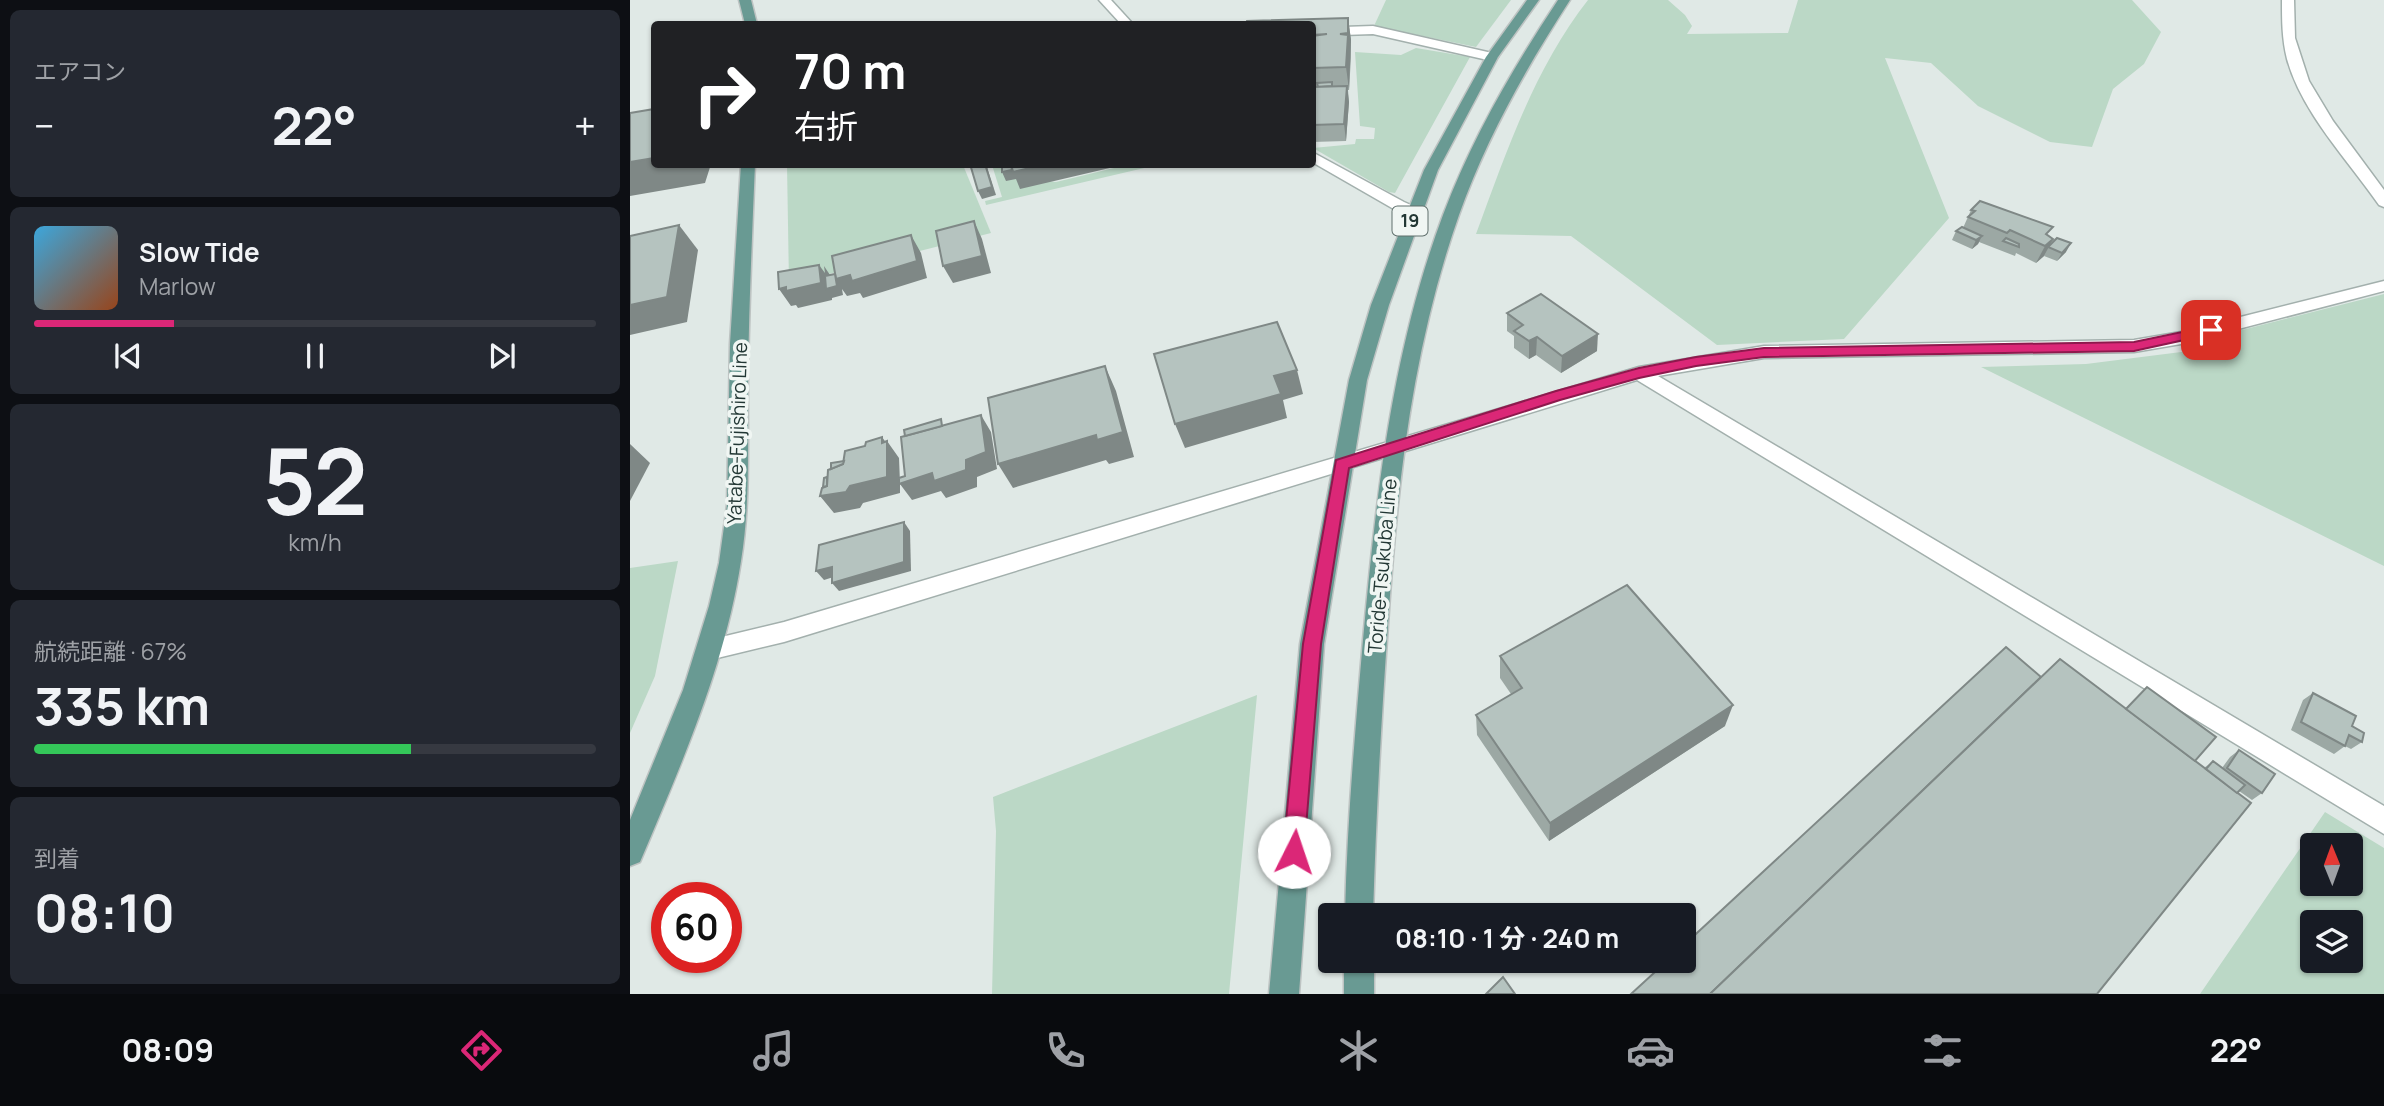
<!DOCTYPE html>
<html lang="ja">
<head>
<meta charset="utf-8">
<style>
	:root { --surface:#171b24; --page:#242831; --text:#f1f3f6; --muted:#9ea1a6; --line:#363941; --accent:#db2777 }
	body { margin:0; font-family:Manrope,"Noto Sans JP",sans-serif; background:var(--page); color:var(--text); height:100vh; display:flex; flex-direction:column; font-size:26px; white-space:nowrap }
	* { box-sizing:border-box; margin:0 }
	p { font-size:23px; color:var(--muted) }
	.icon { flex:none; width:38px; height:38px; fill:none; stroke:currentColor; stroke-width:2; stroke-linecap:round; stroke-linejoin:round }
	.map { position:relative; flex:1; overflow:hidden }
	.drawer { display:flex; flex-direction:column; gap:10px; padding:10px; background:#0d0f14; width:630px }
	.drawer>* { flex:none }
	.banner { position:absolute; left:21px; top:21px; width:665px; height:147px; border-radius:7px; box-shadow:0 2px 5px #0004; background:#202124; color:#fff; overflow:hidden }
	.needle { width:46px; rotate:359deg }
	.buttons { position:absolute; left:1670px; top:833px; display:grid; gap:14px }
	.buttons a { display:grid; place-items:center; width:63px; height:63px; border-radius:7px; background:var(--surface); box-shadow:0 2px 5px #0004; font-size:35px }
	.speed { position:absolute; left:21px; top:882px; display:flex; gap:14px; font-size:35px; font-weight:700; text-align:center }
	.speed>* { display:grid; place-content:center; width:91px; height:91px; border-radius:50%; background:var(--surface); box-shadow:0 2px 5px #0004; line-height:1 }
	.speed .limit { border:10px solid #d22; background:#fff; color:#111 }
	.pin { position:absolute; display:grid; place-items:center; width:60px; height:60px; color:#fff; margin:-30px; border-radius:14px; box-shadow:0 4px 10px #0006 }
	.me { position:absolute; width:77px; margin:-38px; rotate:4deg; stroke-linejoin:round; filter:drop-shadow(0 0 5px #0008) }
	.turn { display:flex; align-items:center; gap:24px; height:147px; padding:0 28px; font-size:32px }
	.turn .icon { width:91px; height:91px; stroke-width:2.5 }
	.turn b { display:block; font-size:49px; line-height:60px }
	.big { font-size:52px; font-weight:700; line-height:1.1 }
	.drawer .tile { flex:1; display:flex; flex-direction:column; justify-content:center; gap:10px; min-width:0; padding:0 24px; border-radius:10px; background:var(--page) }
	.drawer .dial { align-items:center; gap:0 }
	.dial b { font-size:91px; line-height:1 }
	.song { display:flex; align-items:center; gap:21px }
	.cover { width:84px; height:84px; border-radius:10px; background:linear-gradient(135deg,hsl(200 70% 55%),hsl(20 70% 35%)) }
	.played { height:7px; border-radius:4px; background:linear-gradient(90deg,var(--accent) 25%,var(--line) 25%) }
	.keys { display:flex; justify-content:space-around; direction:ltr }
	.heat { display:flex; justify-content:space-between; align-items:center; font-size:38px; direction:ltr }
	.charge { height:10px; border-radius:5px; background:linear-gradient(90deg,#34c759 67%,var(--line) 0) }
	.trip { position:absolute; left:688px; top:903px; width:378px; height:70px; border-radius:7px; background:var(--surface); box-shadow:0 2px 5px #0004; font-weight:700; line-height:70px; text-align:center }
	.menu { display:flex; height:112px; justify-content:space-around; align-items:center; background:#090b0e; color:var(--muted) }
	.menu .icon { width:49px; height:49px }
	.menu .current { color:var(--accent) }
	.menu b { font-size:32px; color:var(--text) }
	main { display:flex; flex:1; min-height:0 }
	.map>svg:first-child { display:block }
</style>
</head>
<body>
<main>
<section class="drawer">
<div class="tile"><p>エアコン</p>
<div class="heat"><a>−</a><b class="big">22°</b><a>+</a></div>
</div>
<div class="tile">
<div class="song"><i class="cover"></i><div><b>Slow Tide</b><p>Marlow</p></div></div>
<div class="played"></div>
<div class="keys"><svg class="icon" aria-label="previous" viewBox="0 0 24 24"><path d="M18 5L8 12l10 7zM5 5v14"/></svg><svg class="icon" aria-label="pause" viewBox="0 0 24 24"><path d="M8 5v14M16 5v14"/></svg><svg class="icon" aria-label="next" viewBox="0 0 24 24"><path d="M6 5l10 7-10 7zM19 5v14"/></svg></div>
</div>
<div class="tile dial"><b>52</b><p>km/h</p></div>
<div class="tile"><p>航続距離 · 67%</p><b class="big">335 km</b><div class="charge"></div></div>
<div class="tile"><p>到着</p><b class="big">08:10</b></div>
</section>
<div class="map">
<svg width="1754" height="994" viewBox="0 0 1754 994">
	<rect width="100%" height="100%" fill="#e0e9e6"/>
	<g fill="#bbd8c6" fill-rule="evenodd">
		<path d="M756 0H881L846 47 744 26Z"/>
		<path d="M958 0H1038L1055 15 1062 26 1057 34 1158 33 1168 0H1502L1531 32 1514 64 1483 89 1462 147 1420 142 1348 106 1301 63 1255 58 1319 218 1214 339 1087 345 941 236 846 234C876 153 904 69 958 0Z"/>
		<path d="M786 48 840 57 765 193 759 192 683 148 725 144 726 139H744L745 128 730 126 725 52 771 55Z"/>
		<path d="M157 165H333L361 233 159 284Z"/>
		<path d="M362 165H386L388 178 426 182 484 168 483 165H527L356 205 355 201 372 197Z"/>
		<path d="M1754 294V566L1351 367 1456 364 1575 349 1604 332Z"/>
		<path d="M48 561 25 676 0 733V568Z"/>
		<path d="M627 695 599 994H362L366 831 363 797Z"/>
		<path d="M1695 812 1754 848V994H1570ZM1682 845H1720V884H1682ZM1682 922H1720V961H1682Z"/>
	</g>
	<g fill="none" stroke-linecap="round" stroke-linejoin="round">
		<g stroke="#a3b0ad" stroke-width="3">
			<g id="minor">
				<path d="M469 0H481L503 24H491Z"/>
				<path d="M1652 0H1664L1665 38 1679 81 1703 121 1754 190V207L1749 205C1718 160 1672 113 1657 59 1652 39 1652 20 1652 0Z"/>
				<path d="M743 26 862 53 868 57 862 61 743 34 682 36V28Z"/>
				<path d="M682 152 774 202 792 210 784 215 762 208 682 162Z"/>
				<path d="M1754 281V291L1551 344 1504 352 1134 358 1028 376 1754 806V834L1007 380 154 642 79 660 71 657 67 650 71 643 79 640 154 622 1009 367 1134 346 1504 340 1551 332Z"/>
			</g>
		</g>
		<g stroke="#bdc3c2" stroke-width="3">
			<g id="major">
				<path d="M109 0H121L127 24H115Z"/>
				<path d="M897 0H909L868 57 808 170 759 305 737 380 694 644 669 994H639L670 644 719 380 741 305 794 170 856 57Z"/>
				<path d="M928 0H940C896 68 856 139 829 215 782 348 767 486 758 625 751 722 746 818 743 915H715C717 824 725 732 733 640 746 496 762 351 813 215 842 138 883 68 928 0Z"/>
				<path d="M111 164H125C122 235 119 306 118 376 117 438 121 500 111 561 95 666 51 765 10 862L0 866V820L53 690 79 606 89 563 97 505 100 344Z"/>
				<rect x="714" y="961" width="30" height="33"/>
			</g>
		</g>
		<use href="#minor" fill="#fff" fill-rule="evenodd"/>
		<use href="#major" fill="#699a93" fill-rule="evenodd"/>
	</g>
	<g fill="#9ca8a4">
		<path d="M718 18 721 40V58L719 90H718L719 102 716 141 682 142V24Z"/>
		<path d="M1341 210 1419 236 1423 239 1414 256 1406 263 1386 253 1385 256 1349 242 1348 244 1342 249 1322 240 1326 231 1333 228Z"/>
		<path d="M1418 247 1436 252 1427 261 1414 256Z"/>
		<path d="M877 313 967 351 931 373 906 355 899 359 884 348V336L877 331Z"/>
		<path d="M870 656 1095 726 919 841 847 735 846 715 881 694 870 678Z"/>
		<path d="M1411 677 1495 709 1517 687 1565 761 1574 768 1583 761 1592 768 1600 757 1609 750 1632 793 1622 800 1609 791Z"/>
		<path d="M1683 693 1722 726 1732 742 1721 749 1715 746 1704 754 1661 730 1673 700Z"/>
	</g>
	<g fill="#7f8886">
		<path d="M718 18 721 40 719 90 716 67Z"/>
		<path d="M717 86 719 102 716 141 714 124Z"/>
		<path d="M24 158V164H81L75 183 0 196V162Z"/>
		<path d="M355 164H356L366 195 352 199 348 191Z"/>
		<path d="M416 164H483L484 167 390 189 386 179 376 181 372 172Z"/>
		<path d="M344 221 352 239 361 273 323 283 313 266Z"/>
		<path d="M49 225 68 250 57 322 0 335V305Z"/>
		<path d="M281 235 291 253 297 278 233 298 230 293 217 296 212 289 213 295 202 298V300L168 308 166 305 161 306 149 289 189 265 195 273 194 266 200 275 206 279Z"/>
		<path d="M1352 236 1348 244 1342 249 1346 240Z"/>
		<path d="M1423 239 1414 256 1406 263 1415 246Z"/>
		<path d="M1441 243 1436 252 1427 261 1432 253Z"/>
		<path d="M968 334 967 351 931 373 932 356Z"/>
		<path d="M907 337 906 355 899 359V341Z"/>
		<path d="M475 366 486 391 504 457 479 464 476 460 383 488 368 464Z"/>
		<path d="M667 370 673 394 653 400 657 418 555 448 545 424 644 376Z"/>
		<path d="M351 415 361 432 367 469 347 477V487L316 498 311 491 282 500 270 484V493L233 503 230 508 204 513 190 496 220 486 252 443V437L257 444V441L269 458 270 483 336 460Z"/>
		<path d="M0 444 20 463 0 501Z"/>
		<path d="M274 522 280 531 281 571 209 591 202 583Z"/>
		<path d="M202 567 210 575 194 580 186 571Z"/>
		<path d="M1103 705 1095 726 919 841 920 823Z"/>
		<path d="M842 961H850L843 966Z"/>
	</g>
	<g fill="#b5c3bf" stroke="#7f8886" stroke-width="2">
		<path d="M718 18V33L710 34 718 35 716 67 682 68V36L697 34 682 35V24H616L617 21Z"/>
		<path d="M702 82V86L688 87 687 83Z"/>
		<path d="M717 86 714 124 682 125V87Z"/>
		<path d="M24 109V158L0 162V113Z"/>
		<path d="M340 164H355L362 187 348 191Z"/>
		<path d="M372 164H381L382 170 372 172Z"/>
		<path d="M381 164H416L383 172Z"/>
		<path d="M1350 201 1423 227 1416 234 1423 239 1415 246 1380 230 1377 233 1338 217 1345 211 1341 210Z"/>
		<path d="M344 221 352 256 313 266 306 231Z"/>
		<path d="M49 225 37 297 0 305V236Z"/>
		<path d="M1332 227 1352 236 1346 240 1326 231Z"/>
		<path d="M281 235 287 261 222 281 220 275 206 279 202 256Z"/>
		<path d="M1376 238 1389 244V247L1373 241Z"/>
		<path d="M1427 238 1441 243 1432 253 1418 247Z"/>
		<path d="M189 265 191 283 156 291V287L149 289 148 272Z"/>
		<path d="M205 274 207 286 196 289 195 276Z"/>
		<path d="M911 294 968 334 932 356 907 337 899 341 884 331 893 325 877 313Z"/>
		<path d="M647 322 667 370 644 376 651 394 545 424 524 354Z"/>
		<path d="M475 366 493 432 467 440 466 435 368 464 358 398Z"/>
		<path d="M351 415 356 452 336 460V470L304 481 302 473 269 484V478L275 476 271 437Z"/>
		<path d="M311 419 312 426 275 436 274 430Z"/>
		<path d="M252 437V443L257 441V477L220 486 216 492 190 496 192 488 197 486 198 470 213 464 215 451 235 446 236 442Z"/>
		<path d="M214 461 213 464 201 469V463Z"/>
		<path d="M197 477V486L193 487 194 478Z"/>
		<path d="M274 522V562L202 583V567L186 571 189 545Z"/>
		<path d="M997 585 1103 705 920 823 846 715 892 688 870 656Z"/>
		<path d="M1376 647 1411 677 1080 994H1001L1037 961H1054V945Z"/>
		<path d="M1430 659 1621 803 1467 994H1080Z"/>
		<path d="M1517 687 1586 737 1565 761 1496 709Z"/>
		<path d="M1683 693 1726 716 1722 726 1734 733 1732 742 1719 735 1715 746 1671 722Z"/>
		<path d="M1609 750 1645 774 1632 793 1597 768Z"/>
		<path d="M1583 761 1615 785 1607 793 1576 769Z"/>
		<path d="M873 977 885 994H856Z"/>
	</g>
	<path fill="#db2777" stroke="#8e194d" stroke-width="2" d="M1581 326 1588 330 1586 333 1504 351 1134 357 1066 366 1009 378 930 400 719 468 691 644 674 852 671 860 664 863 656 860 653 852 673 644 706 460 926 391 1009 368 1066 357 1134 348 1504 342Z"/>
	<g text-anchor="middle" stroke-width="7" stroke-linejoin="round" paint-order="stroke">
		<rect fill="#f0f6f3" stroke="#60706d" stroke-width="2" x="762.5" y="206.5" width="35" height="29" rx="5"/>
		<g font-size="18" font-weight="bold" fill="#223734">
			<text x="780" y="227">19</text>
		</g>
		<g font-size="19" fill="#223734" stroke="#f0f6f3">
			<text transform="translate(107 433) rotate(-88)" y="7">Yatabe-Fujishiro Line</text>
			<text transform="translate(752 566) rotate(-85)" y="7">Toride-Tsukuba Line</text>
		</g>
	</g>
</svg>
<div class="buttons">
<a><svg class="needle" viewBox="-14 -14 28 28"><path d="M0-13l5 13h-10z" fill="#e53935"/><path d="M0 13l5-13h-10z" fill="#9ea1a6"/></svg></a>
<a><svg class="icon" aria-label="layers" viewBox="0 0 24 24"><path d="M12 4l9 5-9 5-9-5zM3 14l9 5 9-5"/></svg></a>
</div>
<div class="speed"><div class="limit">60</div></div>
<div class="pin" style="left:1581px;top:330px;background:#d93025"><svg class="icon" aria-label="arrive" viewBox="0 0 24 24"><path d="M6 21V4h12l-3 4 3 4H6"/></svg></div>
<svg class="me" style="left:664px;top:852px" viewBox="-20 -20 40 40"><circle r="19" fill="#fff"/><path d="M0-13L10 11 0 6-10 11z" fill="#db2777"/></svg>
<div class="trip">08:10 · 1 分 · 240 m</div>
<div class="banner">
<div class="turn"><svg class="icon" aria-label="right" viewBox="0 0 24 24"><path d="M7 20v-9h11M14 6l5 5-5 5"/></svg><div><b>70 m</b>右折</div></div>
</div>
</div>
</main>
<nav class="menu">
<b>08:09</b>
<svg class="icon current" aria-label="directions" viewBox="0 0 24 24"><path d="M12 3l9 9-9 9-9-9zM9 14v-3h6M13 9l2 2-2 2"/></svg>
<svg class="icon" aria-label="music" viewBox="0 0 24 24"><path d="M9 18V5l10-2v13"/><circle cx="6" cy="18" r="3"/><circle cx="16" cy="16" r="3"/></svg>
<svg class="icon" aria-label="phone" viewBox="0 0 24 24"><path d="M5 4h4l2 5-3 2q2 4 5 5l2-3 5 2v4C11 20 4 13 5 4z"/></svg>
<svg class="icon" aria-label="climate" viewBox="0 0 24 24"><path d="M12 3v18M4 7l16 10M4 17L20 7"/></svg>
<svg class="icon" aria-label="car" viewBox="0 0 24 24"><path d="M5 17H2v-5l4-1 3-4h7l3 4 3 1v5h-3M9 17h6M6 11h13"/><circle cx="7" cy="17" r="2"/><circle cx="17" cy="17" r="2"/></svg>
<svg class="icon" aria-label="filters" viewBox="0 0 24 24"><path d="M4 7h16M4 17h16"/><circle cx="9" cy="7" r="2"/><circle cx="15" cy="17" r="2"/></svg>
<b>22°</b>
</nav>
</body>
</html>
